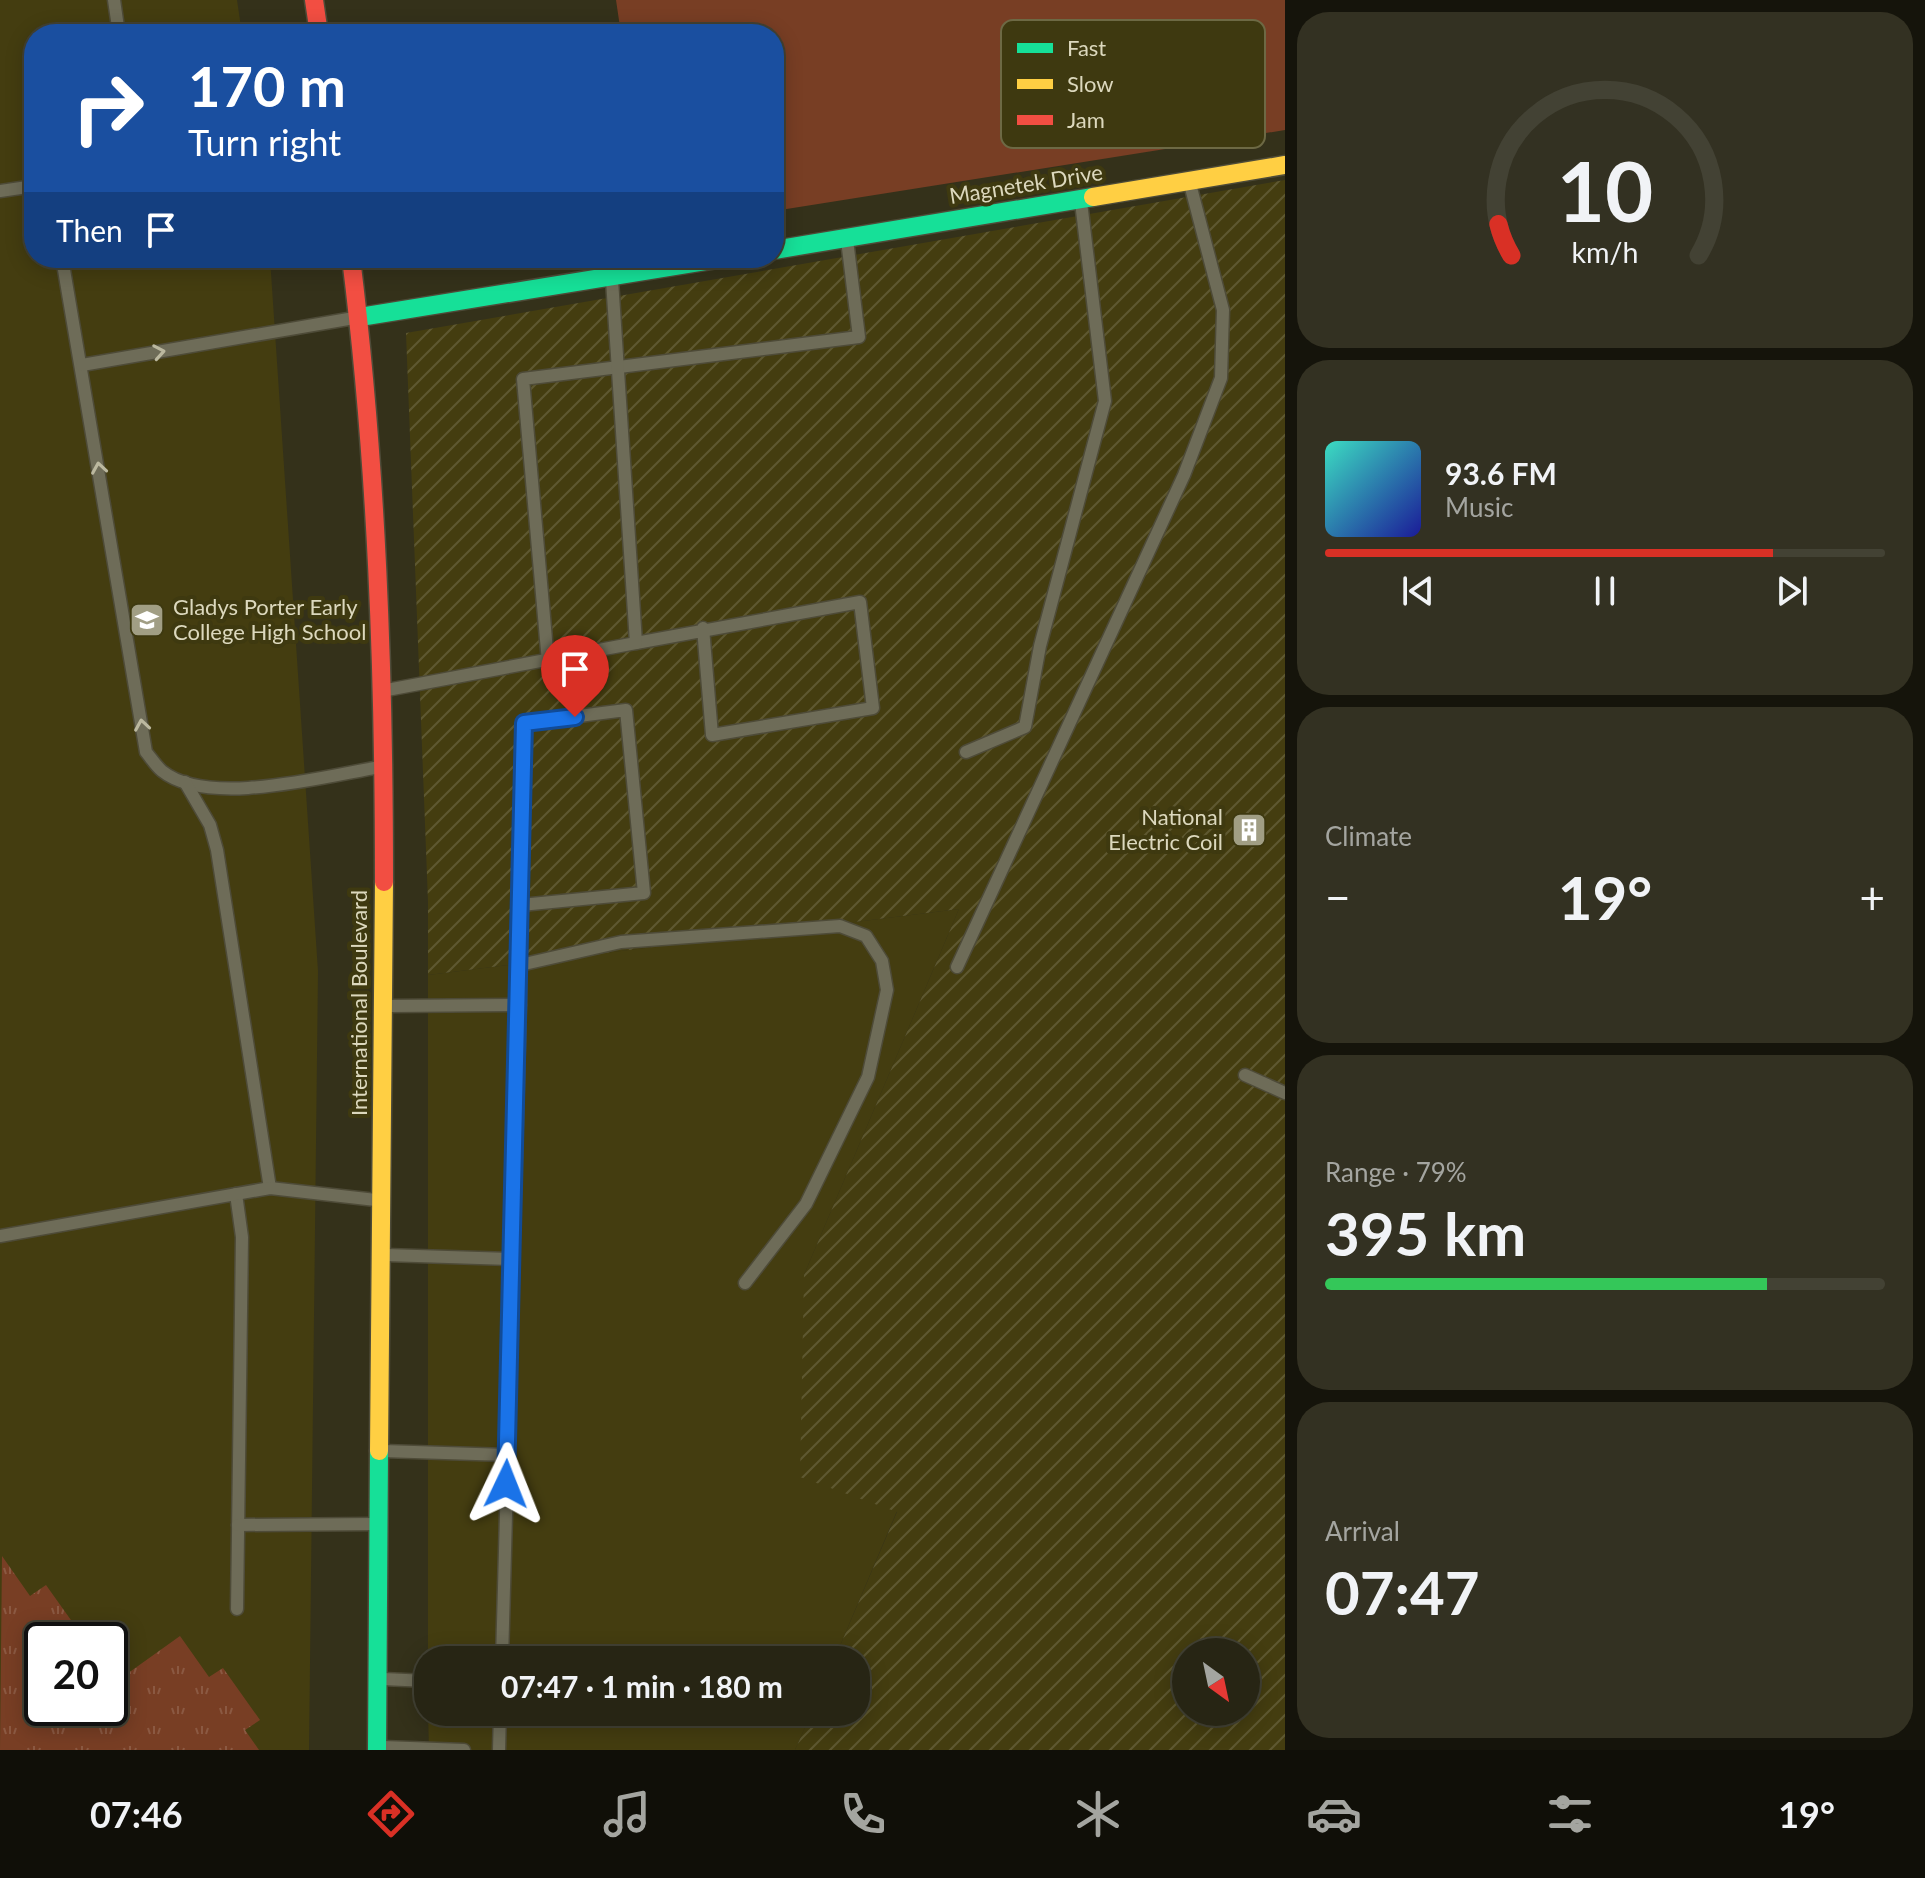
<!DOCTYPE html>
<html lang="en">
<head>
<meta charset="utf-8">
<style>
	:root { --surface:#272514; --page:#333122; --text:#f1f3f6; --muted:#a4a5a0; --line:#434234; --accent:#d93025 }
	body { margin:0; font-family:Lato,sans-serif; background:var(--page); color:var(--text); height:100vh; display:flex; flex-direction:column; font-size:30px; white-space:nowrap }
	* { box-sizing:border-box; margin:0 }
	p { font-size:26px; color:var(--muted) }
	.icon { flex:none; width:44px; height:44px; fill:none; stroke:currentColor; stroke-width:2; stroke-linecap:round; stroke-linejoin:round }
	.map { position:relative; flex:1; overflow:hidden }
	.panel { display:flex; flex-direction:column; gap:12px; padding:12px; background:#15140b; width:640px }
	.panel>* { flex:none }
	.top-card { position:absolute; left:24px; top:24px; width:760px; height:244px; border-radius:32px; box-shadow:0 4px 20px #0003,0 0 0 2px var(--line); background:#1a4fa0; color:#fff; overflow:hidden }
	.needle { width:52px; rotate:147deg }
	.tools { position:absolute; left:1172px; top:1638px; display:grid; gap:16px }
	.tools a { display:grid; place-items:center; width:88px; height:88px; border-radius:50%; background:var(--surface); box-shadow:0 4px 20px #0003,0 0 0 2px var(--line); font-size:40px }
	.speed { position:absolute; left:24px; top:1622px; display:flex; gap:16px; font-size:40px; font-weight:700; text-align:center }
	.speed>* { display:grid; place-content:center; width:104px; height:104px; border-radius:50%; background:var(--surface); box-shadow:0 4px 20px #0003,0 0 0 2px var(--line); line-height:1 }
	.speed .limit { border:4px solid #111; border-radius:12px; background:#fff; color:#111 }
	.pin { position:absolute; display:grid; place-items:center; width:68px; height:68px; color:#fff; margin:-82px -34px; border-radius:50% 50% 50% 0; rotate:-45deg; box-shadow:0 0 8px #0007 }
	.pin .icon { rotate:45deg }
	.me { position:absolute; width:88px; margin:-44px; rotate:2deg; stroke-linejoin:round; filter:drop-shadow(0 0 6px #0008) }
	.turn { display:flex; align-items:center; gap:28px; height:168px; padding:0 32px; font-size:36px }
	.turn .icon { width:104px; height:104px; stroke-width:2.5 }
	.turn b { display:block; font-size:56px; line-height:68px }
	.then { display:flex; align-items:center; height:76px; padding:0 32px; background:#0003; gap:16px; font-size:30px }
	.big { font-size:60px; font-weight:700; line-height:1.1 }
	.panel .tile { flex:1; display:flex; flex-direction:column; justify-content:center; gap:12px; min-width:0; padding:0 28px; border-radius:32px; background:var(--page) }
	.panel .dial { align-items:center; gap:0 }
	.dial svg { height:208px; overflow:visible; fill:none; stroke:var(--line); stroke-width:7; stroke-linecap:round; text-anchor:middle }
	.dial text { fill:var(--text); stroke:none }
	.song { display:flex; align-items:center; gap:24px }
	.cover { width:96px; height:96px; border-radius:12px; background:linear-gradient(135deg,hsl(170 70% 55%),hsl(240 70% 35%)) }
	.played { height:8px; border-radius:4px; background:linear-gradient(90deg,var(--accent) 80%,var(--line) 80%) }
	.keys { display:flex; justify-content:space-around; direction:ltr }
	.heat { display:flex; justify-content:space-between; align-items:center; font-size:44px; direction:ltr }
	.charge { height:12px; border-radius:6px; background:linear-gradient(90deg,#34c759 79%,var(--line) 0) }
	.trip { position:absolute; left:414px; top:1646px; width:456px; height:80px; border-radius:32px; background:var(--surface); box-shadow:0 4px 20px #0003,0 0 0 2px var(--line); font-weight:700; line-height:80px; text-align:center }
	.menu { display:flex; height:128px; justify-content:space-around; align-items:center; background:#100f08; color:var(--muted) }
	.menu .icon { width:56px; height:56px }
	.menu .current { color:var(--accent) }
	.menu b { font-size:36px; color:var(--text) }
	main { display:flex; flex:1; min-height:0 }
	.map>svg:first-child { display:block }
</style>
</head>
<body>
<main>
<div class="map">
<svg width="1285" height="1750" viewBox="0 0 1285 1750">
	<defs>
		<pattern id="industrial-furrows" width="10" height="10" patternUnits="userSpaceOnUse" patternTransform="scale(2)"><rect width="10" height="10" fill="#443d10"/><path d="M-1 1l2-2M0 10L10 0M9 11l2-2" fill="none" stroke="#5e5831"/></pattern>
		<pattern id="park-tufts" width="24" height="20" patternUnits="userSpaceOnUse" patternTransform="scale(2)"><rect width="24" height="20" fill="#783e24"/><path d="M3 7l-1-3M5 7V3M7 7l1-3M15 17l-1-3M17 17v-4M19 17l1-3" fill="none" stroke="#8b5942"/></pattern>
	</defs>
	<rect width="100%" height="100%" fill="#34311a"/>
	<g fill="#443d10" fill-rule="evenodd">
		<path d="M0 0H237L242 34H34V258H270L318 971 309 1750H0ZM42 1640H110V1708H42Z"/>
		<path d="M959 909 804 1275 897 1511 834 1660H428V975Z"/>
		<path d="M428 1712H812L795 1750H429Z"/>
	</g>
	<path fill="url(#industrial-furrows)" fill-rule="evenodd" d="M1285 180V1750H795L812 1712H856V1660H834L897 1512 800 1477 804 1275 959 909 428 975V901L406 333ZM1186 1652H1246V1712H1186Z"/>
	<path fill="#783e24" d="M616 0H1285V130L774 211V34H621Z"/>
	<path fill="url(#park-tufts)" d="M2 1556 30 1596 46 1585 83 1637 78 1640H42V1708H110V1686L180 1636 209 1677 223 1668 260 1720 245 1730 259 1750H0Z"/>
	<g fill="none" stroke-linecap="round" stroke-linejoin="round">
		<g stroke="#4e4b38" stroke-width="15">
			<g id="lane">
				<path d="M114 0 119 34"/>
				<path d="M0 191 34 186"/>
				<path d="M62 258 146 752C151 758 156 766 162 771 208 808 326 776 380 767"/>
				<path d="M82 365 354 318"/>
				<path d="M636 643 860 602 873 708 712 735 703 628"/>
				<path d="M548 662 523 379 859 337 847 240"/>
				<path d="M387 690 636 643 612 280"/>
				<path d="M966 752 1025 727 1040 646 1105 401 1081 202"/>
				<path d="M185 782 210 825 217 850 270 1188"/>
				<path d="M520 965 621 942 840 926 866 936 882 961 887 990 868 1077 806 1204 745 1283"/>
				<path d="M957 967 1184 475 1221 378 1223 310 1190 184"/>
				<path d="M520 1005V965L524 723 626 710 644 893 521 905"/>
				<path d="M390 1006 520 1005 502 1660"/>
				<path d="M1245 1075 1285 1093"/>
				<path d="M236 1194 242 1237 237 1609"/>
				<path d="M0 1236 270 1188 376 1200"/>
				<path d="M386 1255 513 1259"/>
				<path d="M383 1451 507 1455"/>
				<path d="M238 1525 374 1524"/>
				<path d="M383 1679 428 1681"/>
				<path d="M383 1747 464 1750"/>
				<path d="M499 1750 500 1712"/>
			</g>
		</g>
		<g stroke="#4e4b38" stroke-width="21">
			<g id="fast">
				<path d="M774 250 1093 197"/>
				<path d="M360 317 724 258"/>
				<path d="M377 1750 379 1451"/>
			</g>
		</g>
		<g stroke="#4e4b38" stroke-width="21">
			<g id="slow">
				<path d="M1093 197 1285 165"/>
				<path d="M379 1451 384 882"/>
			</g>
		</g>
		<g stroke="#4e4b38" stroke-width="21">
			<g id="jam">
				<path d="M314 0 319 34"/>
				<path d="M351 258C377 466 384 673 384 882"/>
			</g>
		</g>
		<use href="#lane" stroke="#6e6c58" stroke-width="12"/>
		<use href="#fast" stroke="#16e098" stroke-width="18"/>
		<use href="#slow" stroke="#ffcf43" stroke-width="18"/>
		<use href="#jam" stroke="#f24e42" stroke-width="18"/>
	</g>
	<defs><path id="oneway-chevron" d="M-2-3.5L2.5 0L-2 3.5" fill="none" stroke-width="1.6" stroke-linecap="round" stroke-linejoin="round" transform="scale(2)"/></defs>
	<g stroke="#bbb89f">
		<use href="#oneway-chevron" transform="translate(159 352) rotate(-10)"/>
		<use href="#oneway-chevron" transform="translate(99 468) rotate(-99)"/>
		<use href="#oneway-chevron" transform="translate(142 725) rotate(-99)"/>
	</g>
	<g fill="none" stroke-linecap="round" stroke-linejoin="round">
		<g stroke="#114b97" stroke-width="20">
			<path id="route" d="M506 1484 524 723 575 717"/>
		</g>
		<use href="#route" stroke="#1a73e8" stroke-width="14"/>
	</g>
	<defs>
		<g id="school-square" transform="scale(1.8)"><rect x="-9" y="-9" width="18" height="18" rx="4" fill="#a19e84" stroke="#3e3910"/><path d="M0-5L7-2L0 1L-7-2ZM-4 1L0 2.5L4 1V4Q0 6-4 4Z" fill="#fff"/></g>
		<g id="building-square" transform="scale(1.8)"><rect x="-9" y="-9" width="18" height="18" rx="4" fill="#a19e84" stroke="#3e3910"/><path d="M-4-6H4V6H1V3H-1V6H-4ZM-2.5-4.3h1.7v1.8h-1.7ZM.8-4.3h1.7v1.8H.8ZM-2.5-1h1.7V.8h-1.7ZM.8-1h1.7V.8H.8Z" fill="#fff"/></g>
	</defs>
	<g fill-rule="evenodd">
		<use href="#school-square" x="147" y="620"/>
		<use href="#building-square" x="1249" y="830"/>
	</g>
	<g text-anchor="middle" stroke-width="8" stroke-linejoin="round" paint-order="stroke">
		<g font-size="22" fill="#dcd8bd" stroke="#3e3910">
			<text transform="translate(1026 184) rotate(-9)" y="8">Magnetek Drive</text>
			<text transform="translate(359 1003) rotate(-90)" y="8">International Boulevard</text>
		</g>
		<g font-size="22" fill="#dcd8bd" stroke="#3e3910" text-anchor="start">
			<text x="173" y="615">Gladys Porter Early<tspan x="173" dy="25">College High School</tspan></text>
			<text x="1223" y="825" text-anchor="end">National<tspan x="1223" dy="25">Electric Coil</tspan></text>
		</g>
	</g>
	<rect x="1001" y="20" width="264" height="128" rx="12" fill="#3e3910" stroke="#6d6944" stroke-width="2"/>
	<rect x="1017" y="43" width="36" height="10" fill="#16e098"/>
	<rect x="1017" y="79" width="36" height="10" fill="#ffcf43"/>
	<rect x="1017" y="115" width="36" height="10" fill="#f24e42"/>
	<g font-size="22" fill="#dcd8bd">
		<text x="1067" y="56">Fast</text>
		<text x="1067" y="92">Slow</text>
		<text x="1067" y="128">Jam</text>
	</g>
</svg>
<div class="tools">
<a><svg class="needle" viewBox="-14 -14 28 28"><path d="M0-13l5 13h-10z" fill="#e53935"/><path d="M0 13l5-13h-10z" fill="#a4a5a0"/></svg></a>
</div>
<div class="speed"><div class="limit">20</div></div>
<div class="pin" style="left:575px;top:717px;background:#d93025"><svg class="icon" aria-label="arrive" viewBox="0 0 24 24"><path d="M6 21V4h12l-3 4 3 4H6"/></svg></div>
<svg class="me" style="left:506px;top:1484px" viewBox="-20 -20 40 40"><path d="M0-17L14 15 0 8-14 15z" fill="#1a73e8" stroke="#fff" stroke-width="4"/></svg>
<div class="trip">07:47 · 1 min · 180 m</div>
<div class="top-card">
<div class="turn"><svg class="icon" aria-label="right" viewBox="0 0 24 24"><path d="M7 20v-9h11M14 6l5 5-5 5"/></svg><div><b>170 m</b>Turn right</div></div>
<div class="then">Then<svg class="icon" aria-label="arrive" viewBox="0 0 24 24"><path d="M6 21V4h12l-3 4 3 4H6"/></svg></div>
</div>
</div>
<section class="panel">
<div class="tile dial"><svg viewBox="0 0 100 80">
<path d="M14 69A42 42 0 1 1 86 69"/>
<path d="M14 69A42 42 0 0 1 9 57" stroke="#d93025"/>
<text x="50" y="56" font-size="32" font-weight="700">10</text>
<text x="50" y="72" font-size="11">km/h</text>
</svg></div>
<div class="tile">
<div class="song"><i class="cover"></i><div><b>93.6 FM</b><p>Music</p></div></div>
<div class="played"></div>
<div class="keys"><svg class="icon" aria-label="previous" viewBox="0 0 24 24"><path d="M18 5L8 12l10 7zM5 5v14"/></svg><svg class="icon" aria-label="pause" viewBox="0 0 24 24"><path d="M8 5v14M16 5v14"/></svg><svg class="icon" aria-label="next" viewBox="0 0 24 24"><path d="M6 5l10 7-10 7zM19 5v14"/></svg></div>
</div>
<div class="tile"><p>Climate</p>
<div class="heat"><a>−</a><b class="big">19°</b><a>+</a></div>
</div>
<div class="tile"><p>Range · 79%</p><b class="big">395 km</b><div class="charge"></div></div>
<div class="tile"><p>Arrival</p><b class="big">07:47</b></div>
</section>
</main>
<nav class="menu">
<b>07:46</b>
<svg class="icon current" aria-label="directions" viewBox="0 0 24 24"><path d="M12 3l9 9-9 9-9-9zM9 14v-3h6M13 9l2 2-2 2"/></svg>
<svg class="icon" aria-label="music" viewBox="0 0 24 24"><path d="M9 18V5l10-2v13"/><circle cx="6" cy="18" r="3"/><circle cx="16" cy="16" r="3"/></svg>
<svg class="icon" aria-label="phone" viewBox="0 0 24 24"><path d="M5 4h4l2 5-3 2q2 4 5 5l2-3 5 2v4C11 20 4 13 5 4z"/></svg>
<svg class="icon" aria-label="climate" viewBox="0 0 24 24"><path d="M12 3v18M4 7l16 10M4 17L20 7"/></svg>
<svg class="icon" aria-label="car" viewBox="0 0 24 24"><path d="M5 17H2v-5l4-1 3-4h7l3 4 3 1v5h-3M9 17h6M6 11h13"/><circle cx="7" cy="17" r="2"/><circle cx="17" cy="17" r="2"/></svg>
<svg class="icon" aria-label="filters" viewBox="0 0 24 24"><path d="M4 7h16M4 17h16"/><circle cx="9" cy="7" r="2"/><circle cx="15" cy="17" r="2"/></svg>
<b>19°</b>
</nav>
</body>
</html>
